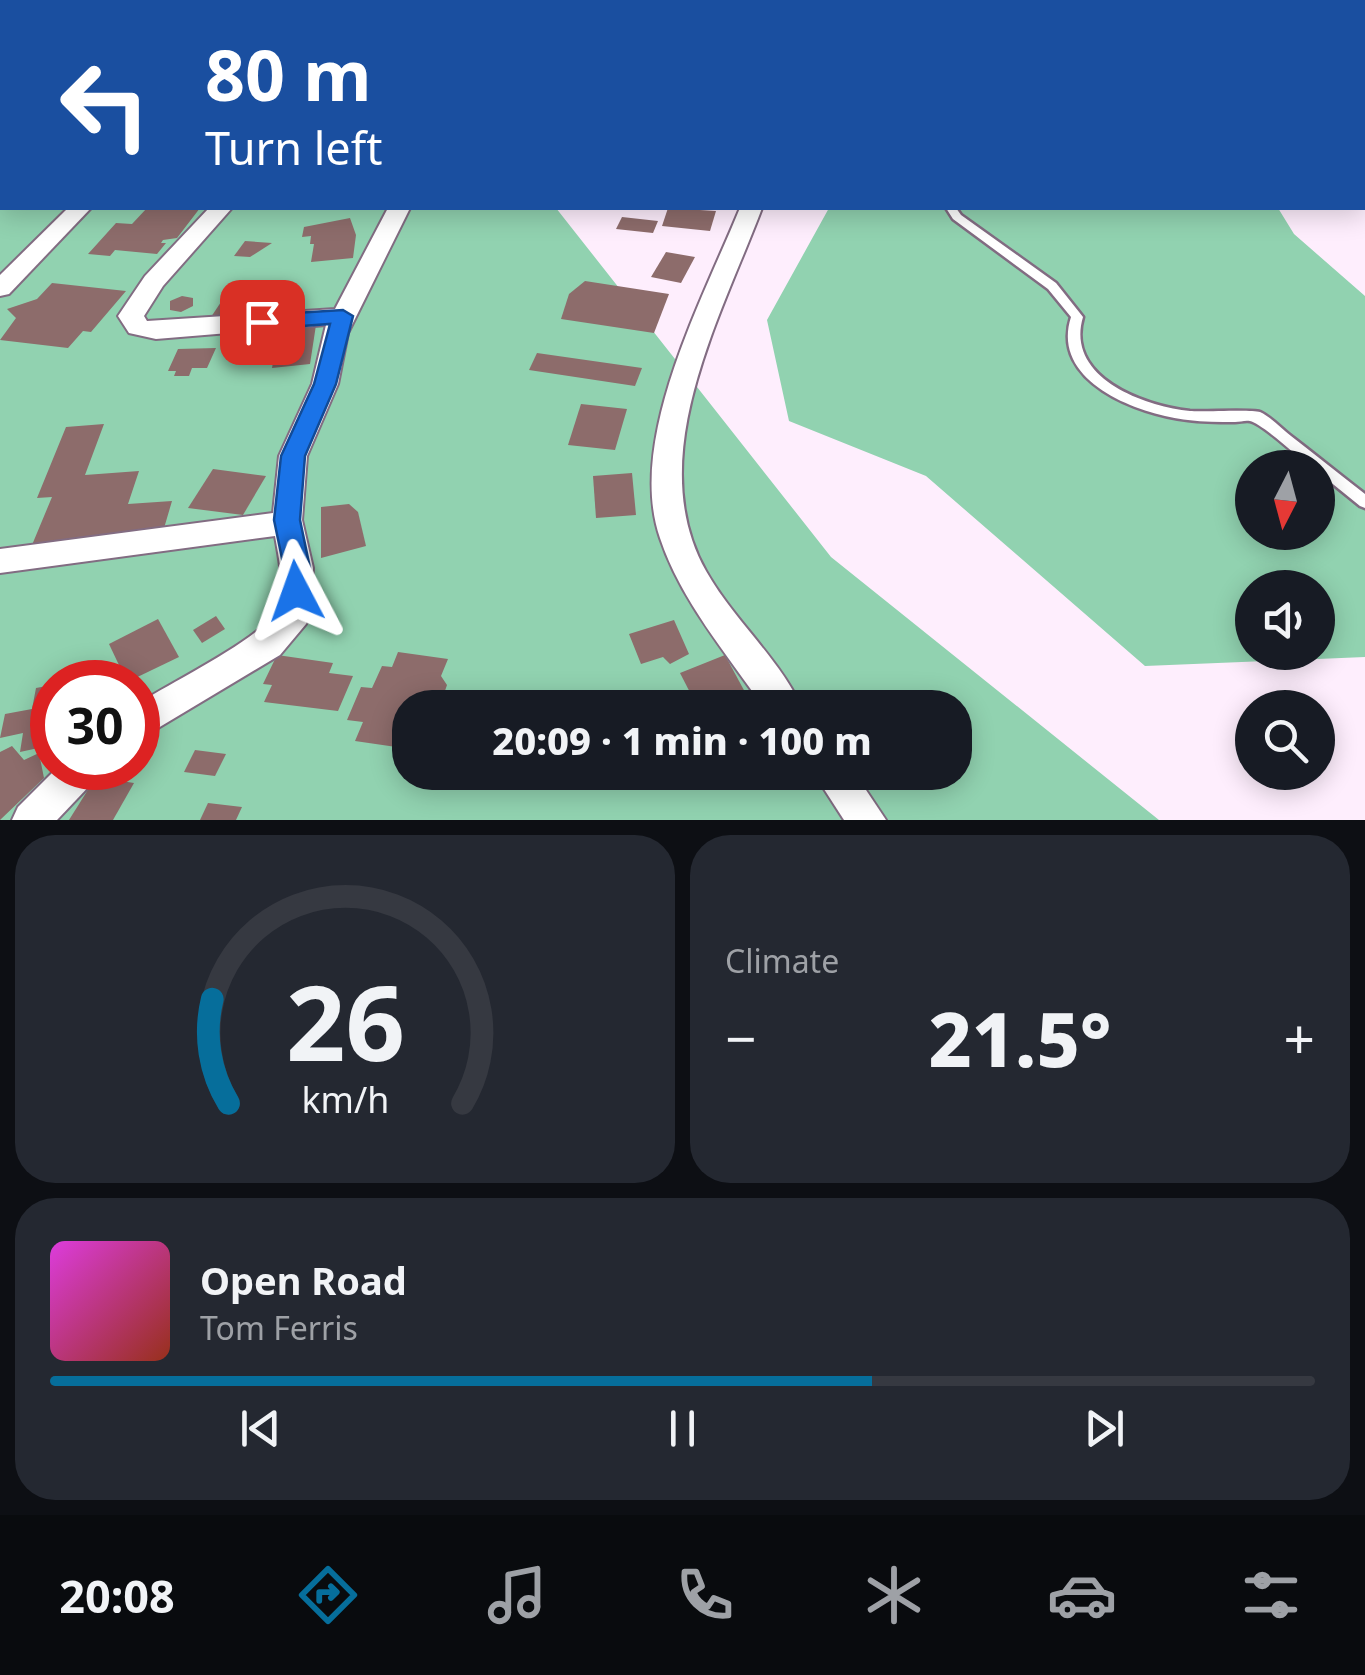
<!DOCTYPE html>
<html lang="en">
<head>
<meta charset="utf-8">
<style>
	:root { --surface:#171b24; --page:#242831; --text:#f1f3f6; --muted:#9ea1a6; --line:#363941; --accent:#066e9b }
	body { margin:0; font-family:"Noto Sans",sans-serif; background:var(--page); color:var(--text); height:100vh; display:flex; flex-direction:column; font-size:38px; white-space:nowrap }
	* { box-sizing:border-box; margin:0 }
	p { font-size:32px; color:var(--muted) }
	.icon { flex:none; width:55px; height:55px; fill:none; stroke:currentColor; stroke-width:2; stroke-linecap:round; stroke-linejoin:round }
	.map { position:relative; height:820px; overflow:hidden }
	.panel { display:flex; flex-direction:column; gap:15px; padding:15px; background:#0d0f14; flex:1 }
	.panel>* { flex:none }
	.guide { position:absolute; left:0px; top:0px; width:1365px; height:210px; box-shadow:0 5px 25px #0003; background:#1a4fa0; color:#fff; overflow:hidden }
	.needle { width:65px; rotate:186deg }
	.fabs { position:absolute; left:1235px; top:450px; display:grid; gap:20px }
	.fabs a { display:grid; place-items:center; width:100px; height:100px; border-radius:50%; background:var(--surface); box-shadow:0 5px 25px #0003; font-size:50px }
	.speed { position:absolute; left:30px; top:660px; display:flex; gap:20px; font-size:50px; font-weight:700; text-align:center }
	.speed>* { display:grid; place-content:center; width:130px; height:130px; border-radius:50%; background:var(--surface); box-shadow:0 5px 25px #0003; line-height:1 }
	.speed .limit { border:15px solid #d22; background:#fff; color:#111 }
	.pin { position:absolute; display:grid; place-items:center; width:85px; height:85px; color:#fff; margin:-42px; border-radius:20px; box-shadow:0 5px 15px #0006 }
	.me { position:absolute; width:110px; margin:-55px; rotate:356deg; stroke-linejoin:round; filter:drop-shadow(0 0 8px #0008) }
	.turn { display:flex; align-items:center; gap:35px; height:210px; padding:0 40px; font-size:45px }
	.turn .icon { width:130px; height:130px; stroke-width:2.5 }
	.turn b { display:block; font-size:70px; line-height:85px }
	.big { font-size:75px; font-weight:800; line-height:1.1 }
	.panel .widget { flex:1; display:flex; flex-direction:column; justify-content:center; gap:15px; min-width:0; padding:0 35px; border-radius:40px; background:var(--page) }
	.panel .dial { align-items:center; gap:0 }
	.dial svg { height:260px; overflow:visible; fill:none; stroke:var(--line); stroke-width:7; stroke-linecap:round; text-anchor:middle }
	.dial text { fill:var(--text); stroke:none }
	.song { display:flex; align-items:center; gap:30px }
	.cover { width:120px; height:120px; border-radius:15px; background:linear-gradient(135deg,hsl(300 70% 55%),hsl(10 70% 35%)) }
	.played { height:10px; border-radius:5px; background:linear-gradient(90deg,var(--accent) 65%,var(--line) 65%) }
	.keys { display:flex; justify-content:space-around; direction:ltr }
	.heat { display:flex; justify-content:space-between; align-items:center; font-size:55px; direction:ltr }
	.panel .tiles { flex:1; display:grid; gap:15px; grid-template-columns:1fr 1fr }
	.widget:last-child { grid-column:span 2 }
	.trip { position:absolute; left:392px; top:690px; width:580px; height:100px; border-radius:40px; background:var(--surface); box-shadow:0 5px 25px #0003; font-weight:800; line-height:100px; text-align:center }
	.tabs { display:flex; height:160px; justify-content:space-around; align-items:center; background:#090b0e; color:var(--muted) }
	.tabs .icon { width:70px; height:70px }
	.tabs .selected { color:var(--accent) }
	.tabs b { font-size:45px; color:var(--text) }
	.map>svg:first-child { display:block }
</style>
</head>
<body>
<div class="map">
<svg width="1365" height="820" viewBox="0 0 1365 820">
	<rect width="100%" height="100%" fill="#feeefd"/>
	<g fill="#91d2b0" fill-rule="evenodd">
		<path d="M0 0H778L2 2V208H556L831 557 1159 820H0ZM52 682H138V768H52ZM410 708H955V772H410Z"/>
		<path d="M829 208H1278L1294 234 1365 296V657L1145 666 926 476 789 421 767 320ZM1252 468H1318V532H1252ZM1252 588H1318V652H1252Z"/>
	</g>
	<g fill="#8d6c6b">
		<path d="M147 208H200L177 238 163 240 161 243H166L157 254 115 250 110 256 88 254 116 223 132 224Z"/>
		<path d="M668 208 716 211 710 231 662 226Z"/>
		<path d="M622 217 658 221 653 233 616 229Z"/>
		<path d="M350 218 356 235 353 258 311 262 314 244H310L311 236 302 237 304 227Z"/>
		<path d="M245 241 272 243 250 257 234 256Z"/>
		<path d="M666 252 695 257 681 283 651 277Z"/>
		<path d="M585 281 669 294 654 333 561 319 569 294Z"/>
		<path d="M52 283 126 291 91 332 83 331 68 348 0 340 16 318 7 309 37 299Z"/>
		<path d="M182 296 193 298V306L181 312 170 310V301Z"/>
		<path d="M223 299 253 300 242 319 211 317Z"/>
		<path d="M316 325 310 364 272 368 279 328Z"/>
		<path d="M216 348 207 368H192L189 376H174L176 371H168L178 349Z"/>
		<path d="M537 353 642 368 635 386 529 370Z"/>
		<path d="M581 404 627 409 615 450 568 445Z"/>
		<path d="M104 424 85 475 139 471 128 504 172 501 162 535 32 545 52 497 37 498 66 427Z"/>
		<path d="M213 469 266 476 243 515 188 508Z"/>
		<path d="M632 473 636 515 596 518 593 476Z"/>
		<path d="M349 504 358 512 366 546 321 558V507Z"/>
		<path d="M216 616 225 629 202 643 193 630Z"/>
		<path d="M158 619 179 657 127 682 109 644Z"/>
		<path d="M674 620 689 654 670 664 663 657 641 664 629 634Z"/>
		<path d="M398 652 448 659 441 676 447 685 439 708H410V749L355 741 363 722 347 720 361 687 372 688 382 666 392 667Z"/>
		<path d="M277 655 333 663 329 673 353 676 338 711 264 702 272 685 263 684Z"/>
		<path d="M725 655 746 694 713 708H698L680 673Z"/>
		<path d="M52 685V745L20 752 23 733 0 738 5 714 32 709 36 688Z"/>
		<path d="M12 746 24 760 39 753 44 778 0 820V752Z"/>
		<path d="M195 750 226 754 215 776 184 772Z"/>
		<path d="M96 777 134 783 113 820H69Z"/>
		<path d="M208 803 242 807 236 820H200Z"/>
	</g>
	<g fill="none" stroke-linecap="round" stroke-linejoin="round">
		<g stroke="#826c82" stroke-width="5">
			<g id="service">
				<path d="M964 0H972L971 2H963Z"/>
				<path d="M946 208H956L961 215 1056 283 1083 317C1065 377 1143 406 1190 411 1205 412 1251 409 1260 412 1271 417 1282 429 1291 436 1316 455 1340 475 1365 494V508L1360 506 1318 472V468H1311C1300 458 1261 423 1250 421 1245 420 1240 422 1235 422 1219 422 1204 422 1188 420 1138 414 1050 382 1071 317L1048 289 953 219Z"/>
			</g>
		</g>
		<g stroke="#826c82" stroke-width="4">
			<g id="minor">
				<path d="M68 208H91L9 294 0 296V275Z"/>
				<path d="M209 208H232L163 286 144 316 147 321 335 309 388 208H410L348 333 338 384 307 456 302 520 313 568 310 614 306 624 280 655 138 740V704C167 684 270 635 278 607 285 584 279 559 275 536L0 573V549L273 513 279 456 312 384 326 325 156 339 129 333 118 316 145 276Z"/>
				<path d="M740 208H762C721 317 642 458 706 571 733 619 779 658 802 708H764C727 654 681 601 660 538 626 440 703 299 740 208Z"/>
				<path d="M57 768H100L95 780 57 820H12L18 807Z"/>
				<path d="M813 772H854L886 820H844Z"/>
			</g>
		</g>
		<use href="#service" fill="#fff" fill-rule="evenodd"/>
		<use href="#minor" fill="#fff" fill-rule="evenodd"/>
	</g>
	<path fill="#1a73e8" stroke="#114b97" stroke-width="2.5" d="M343 310 353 316 336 384 305 456 300 520 310 568 309 591 296 602 282 591 284 568 274 520 281 456 314 384 330 324 262 329 251 322 262 315Z"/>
</svg>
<div class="fabs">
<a><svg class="needle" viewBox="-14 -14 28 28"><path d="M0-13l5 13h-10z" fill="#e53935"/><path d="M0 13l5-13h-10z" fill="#9ea1a6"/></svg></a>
<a><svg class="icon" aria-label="sound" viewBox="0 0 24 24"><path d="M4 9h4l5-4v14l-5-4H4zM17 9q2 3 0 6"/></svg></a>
<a><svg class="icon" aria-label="search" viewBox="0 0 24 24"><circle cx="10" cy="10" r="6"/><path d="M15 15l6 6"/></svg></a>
</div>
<div class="speed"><div class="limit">30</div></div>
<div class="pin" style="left:262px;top:322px;background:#d93025"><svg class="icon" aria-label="arrive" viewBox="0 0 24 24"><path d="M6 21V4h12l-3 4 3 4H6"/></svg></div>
<svg class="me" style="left:296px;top:591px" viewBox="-20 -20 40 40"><path d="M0-17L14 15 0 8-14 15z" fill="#1a73e8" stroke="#fff" stroke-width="4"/></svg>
<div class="trip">20:09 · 1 min · 100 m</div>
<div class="guide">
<div class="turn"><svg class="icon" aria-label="left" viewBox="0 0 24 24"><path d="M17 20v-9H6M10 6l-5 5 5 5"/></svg><div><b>80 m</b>Turn left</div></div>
</div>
</div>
<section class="panel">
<div class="tiles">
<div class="widget dial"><svg viewBox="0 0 100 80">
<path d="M14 69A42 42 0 1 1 86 69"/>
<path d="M14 69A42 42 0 0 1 9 37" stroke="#066e9b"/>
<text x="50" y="56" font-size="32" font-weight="700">26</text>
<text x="50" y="72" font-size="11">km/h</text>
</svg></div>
<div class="widget"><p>Climate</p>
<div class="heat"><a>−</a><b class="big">21.5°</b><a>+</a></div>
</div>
<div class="widget">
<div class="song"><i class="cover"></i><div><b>Open Road</b><p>Tom Ferris</p></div></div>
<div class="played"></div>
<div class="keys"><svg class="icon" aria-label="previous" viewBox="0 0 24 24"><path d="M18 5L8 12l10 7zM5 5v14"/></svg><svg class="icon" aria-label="pause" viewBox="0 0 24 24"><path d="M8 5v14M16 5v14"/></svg><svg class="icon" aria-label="next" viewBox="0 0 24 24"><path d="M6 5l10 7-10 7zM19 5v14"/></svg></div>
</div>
</div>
</section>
<nav class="tabs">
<b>20:08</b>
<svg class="icon selected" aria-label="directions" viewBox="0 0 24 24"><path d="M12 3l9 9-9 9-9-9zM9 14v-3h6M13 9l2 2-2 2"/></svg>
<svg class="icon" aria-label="music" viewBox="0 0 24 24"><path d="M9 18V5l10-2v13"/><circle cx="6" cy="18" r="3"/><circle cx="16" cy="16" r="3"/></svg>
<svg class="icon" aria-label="phone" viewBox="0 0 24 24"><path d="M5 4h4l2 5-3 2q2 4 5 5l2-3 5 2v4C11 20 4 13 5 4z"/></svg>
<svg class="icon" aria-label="climate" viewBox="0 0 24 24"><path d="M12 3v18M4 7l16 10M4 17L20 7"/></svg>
<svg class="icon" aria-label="car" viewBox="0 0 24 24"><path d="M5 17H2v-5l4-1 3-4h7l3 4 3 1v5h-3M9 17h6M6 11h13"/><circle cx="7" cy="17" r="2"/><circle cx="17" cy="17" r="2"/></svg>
<svg class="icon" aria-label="filters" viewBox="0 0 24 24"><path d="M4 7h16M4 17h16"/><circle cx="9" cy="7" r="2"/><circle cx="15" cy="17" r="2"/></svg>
</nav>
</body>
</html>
